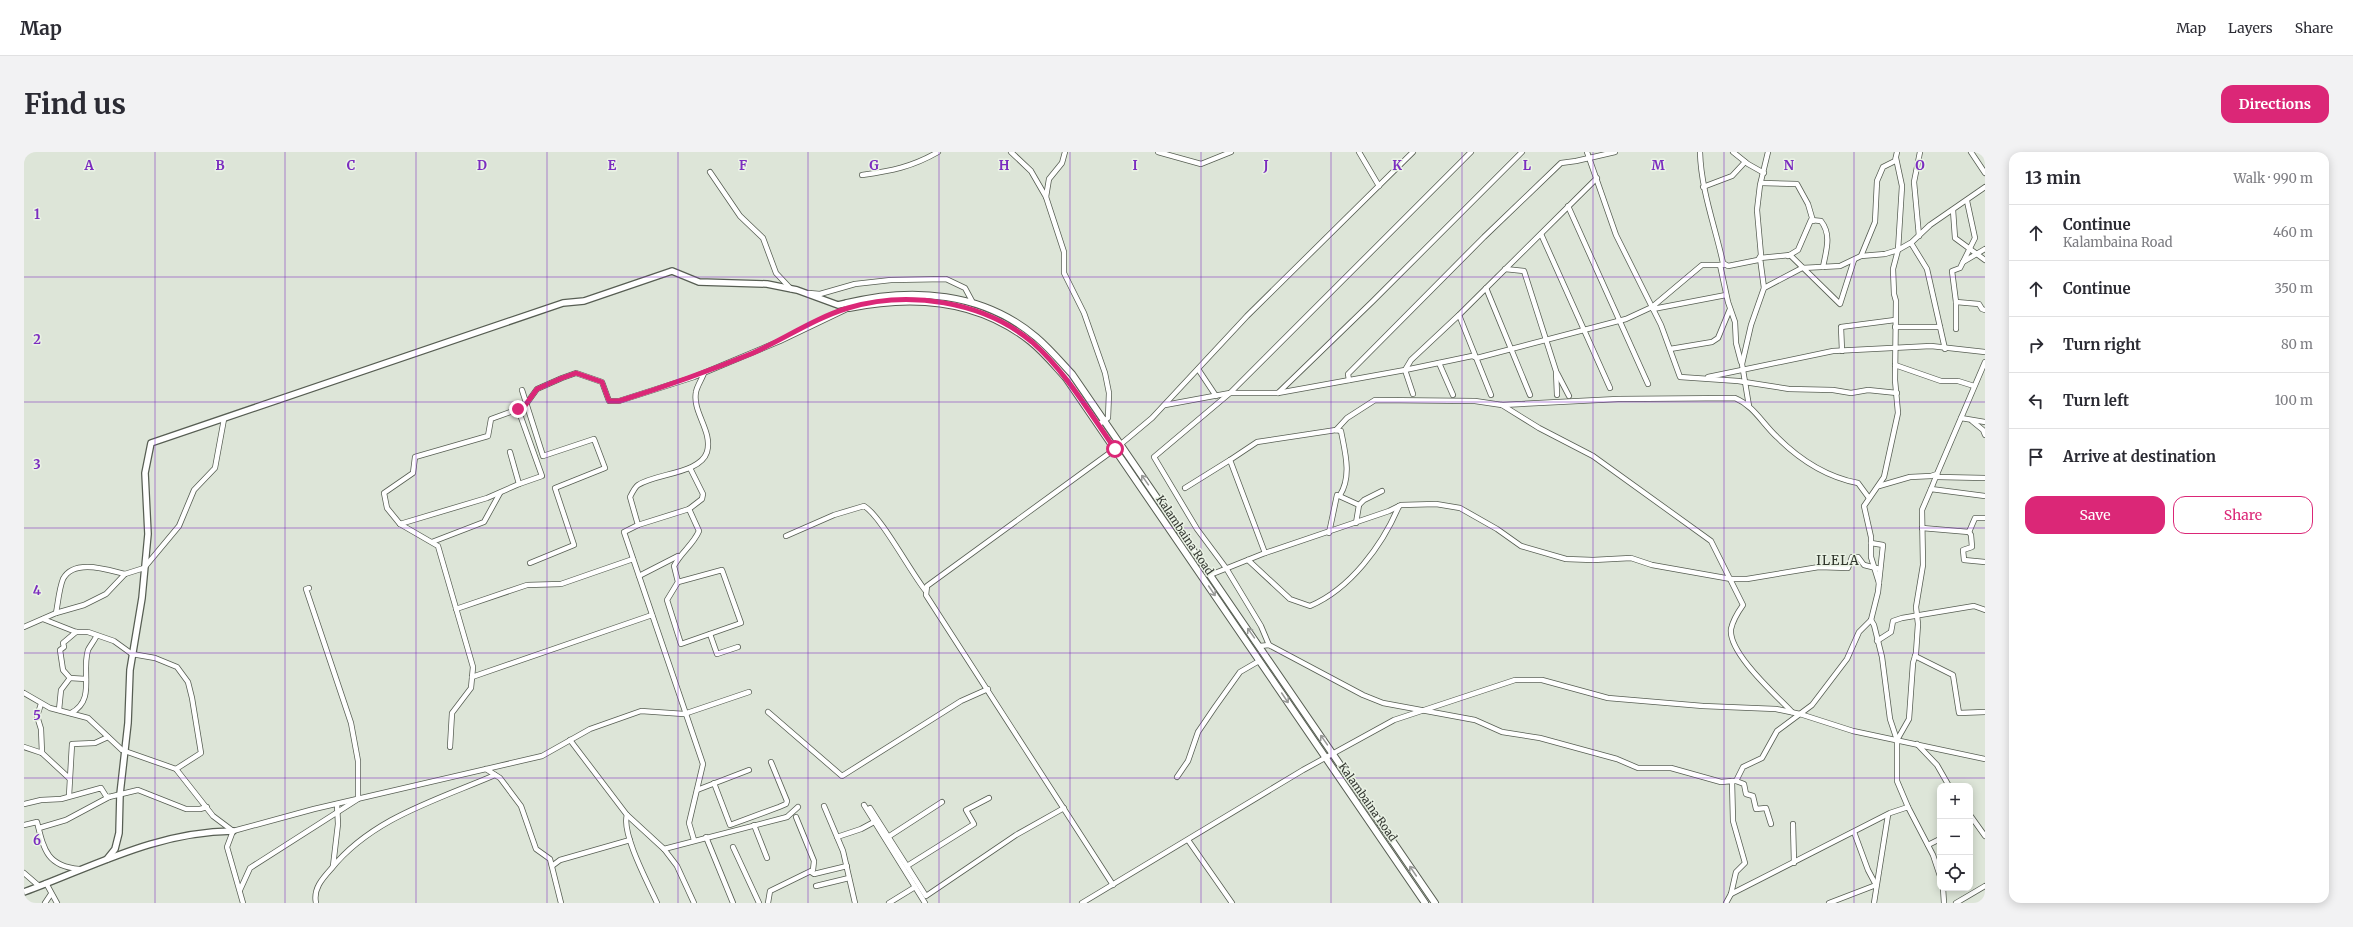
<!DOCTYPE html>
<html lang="en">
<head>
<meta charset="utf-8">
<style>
  :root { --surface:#fff; --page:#f2f2f3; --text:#2b2b33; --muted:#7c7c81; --line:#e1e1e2; --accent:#db2777 }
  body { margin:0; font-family:Merriweather,serif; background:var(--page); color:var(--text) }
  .controls { position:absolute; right:12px; bottom:12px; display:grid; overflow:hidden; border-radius:8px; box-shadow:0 2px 10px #0003 }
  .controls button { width:36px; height:36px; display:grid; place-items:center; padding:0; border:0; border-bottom:1px solid var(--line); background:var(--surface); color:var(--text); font:20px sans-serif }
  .stop { position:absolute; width:12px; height:12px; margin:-9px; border:3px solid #db2777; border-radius:50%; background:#fff }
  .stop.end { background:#db2777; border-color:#fff; box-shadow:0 1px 4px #0008 }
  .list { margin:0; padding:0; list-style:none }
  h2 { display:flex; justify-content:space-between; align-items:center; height:52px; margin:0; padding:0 16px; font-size:17px }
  h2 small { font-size:13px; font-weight:400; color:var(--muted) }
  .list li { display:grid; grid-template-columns:26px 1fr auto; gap:12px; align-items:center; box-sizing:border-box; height:56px; padding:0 16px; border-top:1px solid var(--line) }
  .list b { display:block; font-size:15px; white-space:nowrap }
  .list p { margin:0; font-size:13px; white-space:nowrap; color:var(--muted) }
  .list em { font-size:13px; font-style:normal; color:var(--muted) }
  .actions { display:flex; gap:8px; padding:12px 16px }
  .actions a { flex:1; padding:9px 0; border:1px solid var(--accent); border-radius:12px; text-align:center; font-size:14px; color:var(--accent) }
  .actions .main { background:var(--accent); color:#fff }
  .icon { flex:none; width:22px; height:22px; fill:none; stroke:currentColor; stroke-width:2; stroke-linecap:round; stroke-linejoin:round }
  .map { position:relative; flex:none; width:1961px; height:751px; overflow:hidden; border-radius:12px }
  header { display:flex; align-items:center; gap:24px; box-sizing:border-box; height:56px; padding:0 20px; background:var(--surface); border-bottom:1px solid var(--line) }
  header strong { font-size:19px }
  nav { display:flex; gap:22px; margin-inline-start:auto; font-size:14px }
  .intro { display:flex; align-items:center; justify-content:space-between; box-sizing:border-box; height:96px; padding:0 24px }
  h1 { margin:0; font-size:28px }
  .button { padding:10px 18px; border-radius:12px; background:var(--accent); color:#fff; font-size:14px; font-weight:700 }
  main { display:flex; gap:24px; padding:0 24px }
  aside { flex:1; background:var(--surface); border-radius:12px; box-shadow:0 2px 10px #0003 }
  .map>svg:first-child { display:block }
</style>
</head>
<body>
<header>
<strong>Map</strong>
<nav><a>Map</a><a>Layers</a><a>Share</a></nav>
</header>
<div class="intro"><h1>Find us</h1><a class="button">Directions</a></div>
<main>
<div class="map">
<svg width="1961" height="751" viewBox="0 0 1961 751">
  <rect width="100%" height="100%" fill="#dde5d8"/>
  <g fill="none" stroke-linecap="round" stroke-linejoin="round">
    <defs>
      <g id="minor">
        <path d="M987,0L1007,19L1022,45L1040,100V121L1060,161L1081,221L1085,241L1084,266L1074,273"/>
        <path d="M1134,0L1177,12L1207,0"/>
        <path d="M1335,0L1355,34"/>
        <path d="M1563,0L1592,83L1637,173L1656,225L1714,229L1765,237L1809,238L1827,241L1844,238L1873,241"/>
        <path d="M1676,0C1677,38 1691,74 1699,111L1704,114L1734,108L1737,103L1733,58L1736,33L1744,0"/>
        <path d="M1709,0L1724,12L1740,21"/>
        <path d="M1947,0L1961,21"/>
        <path d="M686,20L716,64L739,86L752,121L767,137"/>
        <path d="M838,23C867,19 888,15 914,0"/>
        <path d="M1737,31L1773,32L1784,52L1789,69"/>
        <path d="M1679,35L1708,24L1721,10"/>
        <path d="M1022,45L1025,27L1038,11L1041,0"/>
        <path d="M1544,54L1624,232"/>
        <path d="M1929,58L1931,86L1961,108"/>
        <path d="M1517,82L1586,236"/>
        <path d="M1895,84L1890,30L1896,0"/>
        <path d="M1887,91L1903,117L1921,197"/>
        <path d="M1764,104L1774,98L1787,68L1797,69C1808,83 1802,99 1799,115"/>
        <path d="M1837,104L1851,70L1853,29L1859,15L1871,9L1873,0"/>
        <path d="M1939,110L1961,97"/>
        <path d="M1696,113L1704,150L1711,170L1712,191L1717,210"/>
        <path d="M1481,117L1500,119L1532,219L1533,243"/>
        <path d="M1462,136L1506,243"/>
        <path d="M1740,136L1736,106L1766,103L1816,152L1830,108"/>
        <path d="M785,141L796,142L831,132L867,128L922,127L941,136L948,149"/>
        <path d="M1932,150L1955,152L1958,157L1961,158"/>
        <path d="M1629,157L1702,143"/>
        <path d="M1435,163L1467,243"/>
        <path d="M1871,175H1916"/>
        <path d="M1932,177V150L1928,119L1936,116L1951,86L1943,49"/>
        <path d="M1646,197L1688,190L1694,186L1706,157"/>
        <path d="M1818,199L1817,175L1871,168"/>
        <path d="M1415,211L1429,243"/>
        <path d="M1871,213L1917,229H1934L1950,234"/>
        <path d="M1174,217L1192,244"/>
        <path d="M1533,221L1545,244"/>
        <path d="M1684,225L1809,199L1907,194L1961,200"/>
        <path d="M1325,228L1324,222L1460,85L1537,11L1552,9L1591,0"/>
        <path d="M498,238L519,304L570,287L581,316L531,336L550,393L506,411"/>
        <path d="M1254,241L1349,149L1498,0"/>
        <path d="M1389,242L1381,218L1387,208L1435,163L1573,26"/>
        <path d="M1141,253L1206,241L1447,0"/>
        <path d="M1478,253L1515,276L1569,304L1687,389L1719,453C1714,460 1709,468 1707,477C1704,501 1753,544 1768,560"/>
        <path d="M1725,254L1718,212L1727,173L1740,136L1778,116L1816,114L1837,104L1861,102L1874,98L1888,90L1906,73L1961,35"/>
        <path d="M494,257L518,324L495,332"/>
        <path d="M1937,266L1961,270"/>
        <path d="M1948,269L1959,278L1961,283"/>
        <path d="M1312,278L1323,266L1351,248L1451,249L1478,253L1594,247L1711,246C1730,254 1738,271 1753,285C1775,307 1803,325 1834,331L1845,346"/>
        <path d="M486,300L495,332L463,346L376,372L363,356L360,341L389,321L391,305L464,284L467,267L500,255L513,237L538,226L552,221L578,230L585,249H595L670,225L756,189L825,156"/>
        <path d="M1855,334L1886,325L1907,324L1913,322L1961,210"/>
        <path d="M1161,336L1206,308"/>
        <path d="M1907,337L1913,322L1914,325L1961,326"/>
        <path d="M1332,371L1335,353L1340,348L1358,339"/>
        <path d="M376,372L414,394L449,515L447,536L428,561L426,595"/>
        <path d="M614,373L665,357"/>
        <path d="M1898,376L1945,380L1951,366H1961"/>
        <path d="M1945,380L1947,383L1948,395L1939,398L1940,408L1961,410"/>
        <path d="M1305,381L1313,343L1335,353"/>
        <path d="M762,384L810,363L840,354C856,363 886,419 901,438"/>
        <path d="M408,390L460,370L476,341"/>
        <path d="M1241,401L1206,308L1233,290L1312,278L1317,279C1321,300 1328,324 1316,343"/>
        <path d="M1224,408L1266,447L1286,454C1326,437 1358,394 1375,354"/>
        <path d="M1186,423L1241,401L1365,359L1377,353L1412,352L1436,356L1473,377L1497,394L1542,407L1569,408L1607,406L1628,413L1707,427H1723L1795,415L1824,416L1828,405H1834L1840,413L1856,417"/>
        <path d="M615,424L654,404"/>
        <path d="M654,430L698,418L717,471L657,492L643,448L654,430L650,414C657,400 669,393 675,379L665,357L678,347L679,342L666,316"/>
        <path d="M1855,431L1847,405V385L1840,354L1860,325L1874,261L1871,228L1872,149L1870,142L1869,117L1874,98L1878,34L1872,6"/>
        <path d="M432,457L503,433L537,432L609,407"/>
        <path d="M32,461C34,451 35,437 39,427C50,406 84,418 101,422"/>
        <path d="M19,467L52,480H64L90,489L108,502L131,506L153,515L164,530L168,546L177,601L152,617"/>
        <path d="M1847,468L1850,473L1858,505L1866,567L1873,588V629L1884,655"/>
        <path d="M0,475L32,461L60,453L82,442L101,422L120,416L155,374L170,338L191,316L200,267"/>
        <path d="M686,482L693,502L714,495"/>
        <path d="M1853,489L1867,480L1869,469L1878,466L1950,454L1961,458"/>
        <path d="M1245,493L1237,474L1202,416L1173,377L1130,305L1206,241H1254L1381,218L1448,204L1453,206L1602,167L1628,155L1678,113H1701"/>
        <path d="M1236,494L1245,493L1339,543L1359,551L1451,568L1478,580L1516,586L1593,607L1614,616H1647L1697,630L1708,629L1709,669L1721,711L1712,720L1707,742L1702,751"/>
        <path d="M1891,504L1929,523L1935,561L1961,560"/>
        <path d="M448,525L628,463"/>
        <path d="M46,526L62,527"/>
        <path d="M0,541L26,556L64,566L98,598L152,617L189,664L209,679"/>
        <path d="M17,552L13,564L17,577L18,601"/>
        <path d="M35,558L37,538L46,526L39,518L36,498L40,495L39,491L52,480"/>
        <path d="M744,560L818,624L937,549L964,537"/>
        <path d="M47,561C72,548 57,521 64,498C66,494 70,489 72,485"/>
        <path d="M546,588L603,663L640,697L763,665L774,655"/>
        <path d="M1873,588L1885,567L1889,511L1892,501L1894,472L1892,455L1899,413L1898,358L1907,337L1961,344"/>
        <path d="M1893,592L1913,613L1925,634"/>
        <path d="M0,595L18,601L45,626"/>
        <path d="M462,617L476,626L497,654L512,697L526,707L537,751"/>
        <path d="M1153,625L1164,609L1174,580L1191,555L1216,520L1235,509"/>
        <path d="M1708,629H1712L1719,615L1738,606L1753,579L1788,553L1823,507L1835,480L1847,468L1854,440L1859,393L1847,391"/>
        <path d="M1712,629L1720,632L1722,642L1729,644L1732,657L1742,656L1747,672"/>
        <path d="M690,631L706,673L755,655L762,652L763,649L747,610"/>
        <path d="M673,638L725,618"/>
        <path d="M45,644L48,592L71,591L84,585"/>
        <path d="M0,652L17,648L37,647L77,636L82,644L85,645L114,638L162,657H176L183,655"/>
        <path d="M840,653L901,751"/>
        <path d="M800,654L819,699L831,751"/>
        <path d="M846,656L883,714L950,672L942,658L965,646"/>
        <path d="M603,663C597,681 625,733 633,751"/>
        <path d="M1946,663L1961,684"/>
        <path d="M1769,672L1770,711"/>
        <path d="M0,673L13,670C20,698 23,714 55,717"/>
        <path d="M730,673L743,706"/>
        <path d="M15,676L42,668L85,645"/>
        <path d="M682,685L709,751"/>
        <path d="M813,685L837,677L850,670"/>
        <path d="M864,685L918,650"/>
        <path d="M670,688L665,671L679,612L600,380L614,373L606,345C608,341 611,335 614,333C632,321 676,322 683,300C689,279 668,260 672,240C673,234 678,227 680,221"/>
        <path d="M1164,688L1208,751"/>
        <path d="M1904,693L1916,687"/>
        <path d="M709,695L735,751"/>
        <path d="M640,697L653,714L670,751"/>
        <path d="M309,714L314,672L313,652"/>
        <path d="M528,714L536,708L606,688"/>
        <path d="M883,714L902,744L992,683L1040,656"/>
        <path d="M787,720L790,722L823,714"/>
        <path d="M0,721L15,734"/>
        <path d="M22,731L33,751"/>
        <path d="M1089,733L902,443L903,434L1091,297L1128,266L1223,164L1389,0"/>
        <path d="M792,734L825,726"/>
        <path d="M1919,736L1920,751"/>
        <path d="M216,738L226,716L334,647V609L327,571L282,437L285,436"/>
        <path d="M1707,742L1866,661L1884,655L1909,703L1916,724"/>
        <path d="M21,751L27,742"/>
        <path d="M219,751L203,695L209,679L290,657L518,604L566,577L617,559L660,562L725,540"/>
        <path d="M292,751C289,737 298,727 307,717C348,666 413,648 471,623"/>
        <path d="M744,751L746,739L789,718L790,709L772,665"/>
        <path d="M865,751L891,735"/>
        <path d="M1058,751L1279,618L1370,568L1491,528H1518L1584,546L1679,554L1752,557L1776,562L1829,579L1961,607"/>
        <path d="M1805,751L1852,733L1844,718L1830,680"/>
        <path d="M1850,751L1864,663"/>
        <path d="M1932,751L1961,734"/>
      </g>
      <g id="tertiary">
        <path d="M83,707L91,697L95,681L96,642L104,571L106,518L118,446L124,382L121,321L127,291L539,151L560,149L648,119L675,130L743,132L773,138L814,153L823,151L824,154"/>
        <path d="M0,740C71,714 131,680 209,679"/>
      </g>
      <g id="secondary">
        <path d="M823,151C888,135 959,140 1012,185C1025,196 1036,209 1048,222L1411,751"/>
        <path d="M825,156C888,143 953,147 1006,189C1020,200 1031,214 1042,226L1401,751"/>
      </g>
    </defs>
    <use href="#minor" stroke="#575e53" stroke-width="6"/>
    <use href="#tertiary" stroke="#575e53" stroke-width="8"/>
    <use href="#secondary" stroke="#575e53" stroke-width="8"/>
    <use href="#minor" stroke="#fff" stroke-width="4.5"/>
    <use href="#tertiary" stroke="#fff" stroke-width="5.5"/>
    <use href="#secondary" stroke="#fff" stroke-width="6"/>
  </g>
  <defs><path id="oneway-shaft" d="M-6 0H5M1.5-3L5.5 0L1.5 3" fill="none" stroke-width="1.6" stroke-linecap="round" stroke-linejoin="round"/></defs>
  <g stroke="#999a98">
    <use href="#oneway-shaft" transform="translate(1121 328) rotate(-125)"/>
    <use href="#oneway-shaft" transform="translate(1188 439) rotate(56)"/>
    <use href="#oneway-shaft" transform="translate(1227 481) rotate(-125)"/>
    <use href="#oneway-shaft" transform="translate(1261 546) rotate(56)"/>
    <use href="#oneway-shaft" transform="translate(1300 588) rotate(-125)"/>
    <use href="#oneway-shaft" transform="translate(1389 719) rotate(-124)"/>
  </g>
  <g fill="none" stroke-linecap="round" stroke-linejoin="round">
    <path stroke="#db2777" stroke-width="5" d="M494,257L500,255L513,237L538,226L552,221L578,230L585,249H595C640,235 685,219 729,201C760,187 791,166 824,156C884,138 959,149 1008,190C1042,220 1065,260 1091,297"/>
  </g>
  <path fill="none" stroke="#7b2cbf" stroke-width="1" stroke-opacity="0.55" d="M131,0V751M261,0V751M392,0V751M523,0V751M654,0V751M784,0V751M915,0V751M1046,0V751M1177,0V751M1307,0V751M1438,0V751M1569,0V751M1700,0V751M1830,0V751M0,125H1961M0,250H1961M0,376H1961M0,501H1961M0,626H1961"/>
  <g text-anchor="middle" stroke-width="3" stroke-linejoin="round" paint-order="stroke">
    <g font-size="11" fill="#333631" stroke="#eaf2e5">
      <text transform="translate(1161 383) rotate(56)" y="4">Kalambaina Road</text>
      <text transform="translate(1344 650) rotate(55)" y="4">Kalambaina Road</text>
    </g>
    <g font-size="13" letter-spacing="1" fill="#31372d" stroke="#eaf2e5">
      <text x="1814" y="413">ILELA</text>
    </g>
  </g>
  <g font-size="13" text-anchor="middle" font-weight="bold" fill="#7b2cbf" stroke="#eaf2e5" stroke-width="3" stroke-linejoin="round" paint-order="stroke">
    <text x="65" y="18">A</text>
    <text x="196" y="18">B</text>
    <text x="327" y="18">C</text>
    <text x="458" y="18">D</text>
    <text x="588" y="18">E</text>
    <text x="719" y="18">F</text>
    <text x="850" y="18">G</text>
    <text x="980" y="18">H</text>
    <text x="1111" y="18">I</text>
    <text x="1242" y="18">J</text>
    <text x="1373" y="18">K</text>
    <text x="1503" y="18">L</text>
    <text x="1634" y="18">M</text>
    <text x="1765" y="18">N</text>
    <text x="1896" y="18">O</text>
    <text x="13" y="67">1</text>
    <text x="13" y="192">2</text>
    <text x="13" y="317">3</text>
    <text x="13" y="443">4</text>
    <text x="13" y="568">5</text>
    <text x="13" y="693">6</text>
  </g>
</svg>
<div class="controls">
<button>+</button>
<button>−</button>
<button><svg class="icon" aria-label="locate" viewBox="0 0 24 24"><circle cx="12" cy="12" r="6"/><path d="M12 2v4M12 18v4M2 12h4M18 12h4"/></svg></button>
</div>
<div class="stop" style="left:1091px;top:297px"></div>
<div class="stop end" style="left:494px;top:257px"></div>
</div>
<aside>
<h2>13 min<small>Walk · 990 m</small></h2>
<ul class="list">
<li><svg class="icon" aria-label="ahead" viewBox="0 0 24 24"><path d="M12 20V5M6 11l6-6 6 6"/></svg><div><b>Continue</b><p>Kalambaina Road</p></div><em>460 m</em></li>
<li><svg class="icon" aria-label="ahead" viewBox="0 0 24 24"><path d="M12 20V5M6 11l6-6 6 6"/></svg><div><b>Continue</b></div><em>350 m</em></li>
<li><svg class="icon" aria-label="right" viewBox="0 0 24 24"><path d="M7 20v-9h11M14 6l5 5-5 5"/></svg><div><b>Turn right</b></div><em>80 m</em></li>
<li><svg class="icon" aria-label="left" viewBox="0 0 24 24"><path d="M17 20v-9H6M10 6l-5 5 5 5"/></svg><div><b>Turn left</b></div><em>100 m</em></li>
<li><svg class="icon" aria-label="arrive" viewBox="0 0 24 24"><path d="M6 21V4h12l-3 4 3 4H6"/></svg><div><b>Arrive at destination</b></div></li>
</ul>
<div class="actions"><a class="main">Save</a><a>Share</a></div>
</aside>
</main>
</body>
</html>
